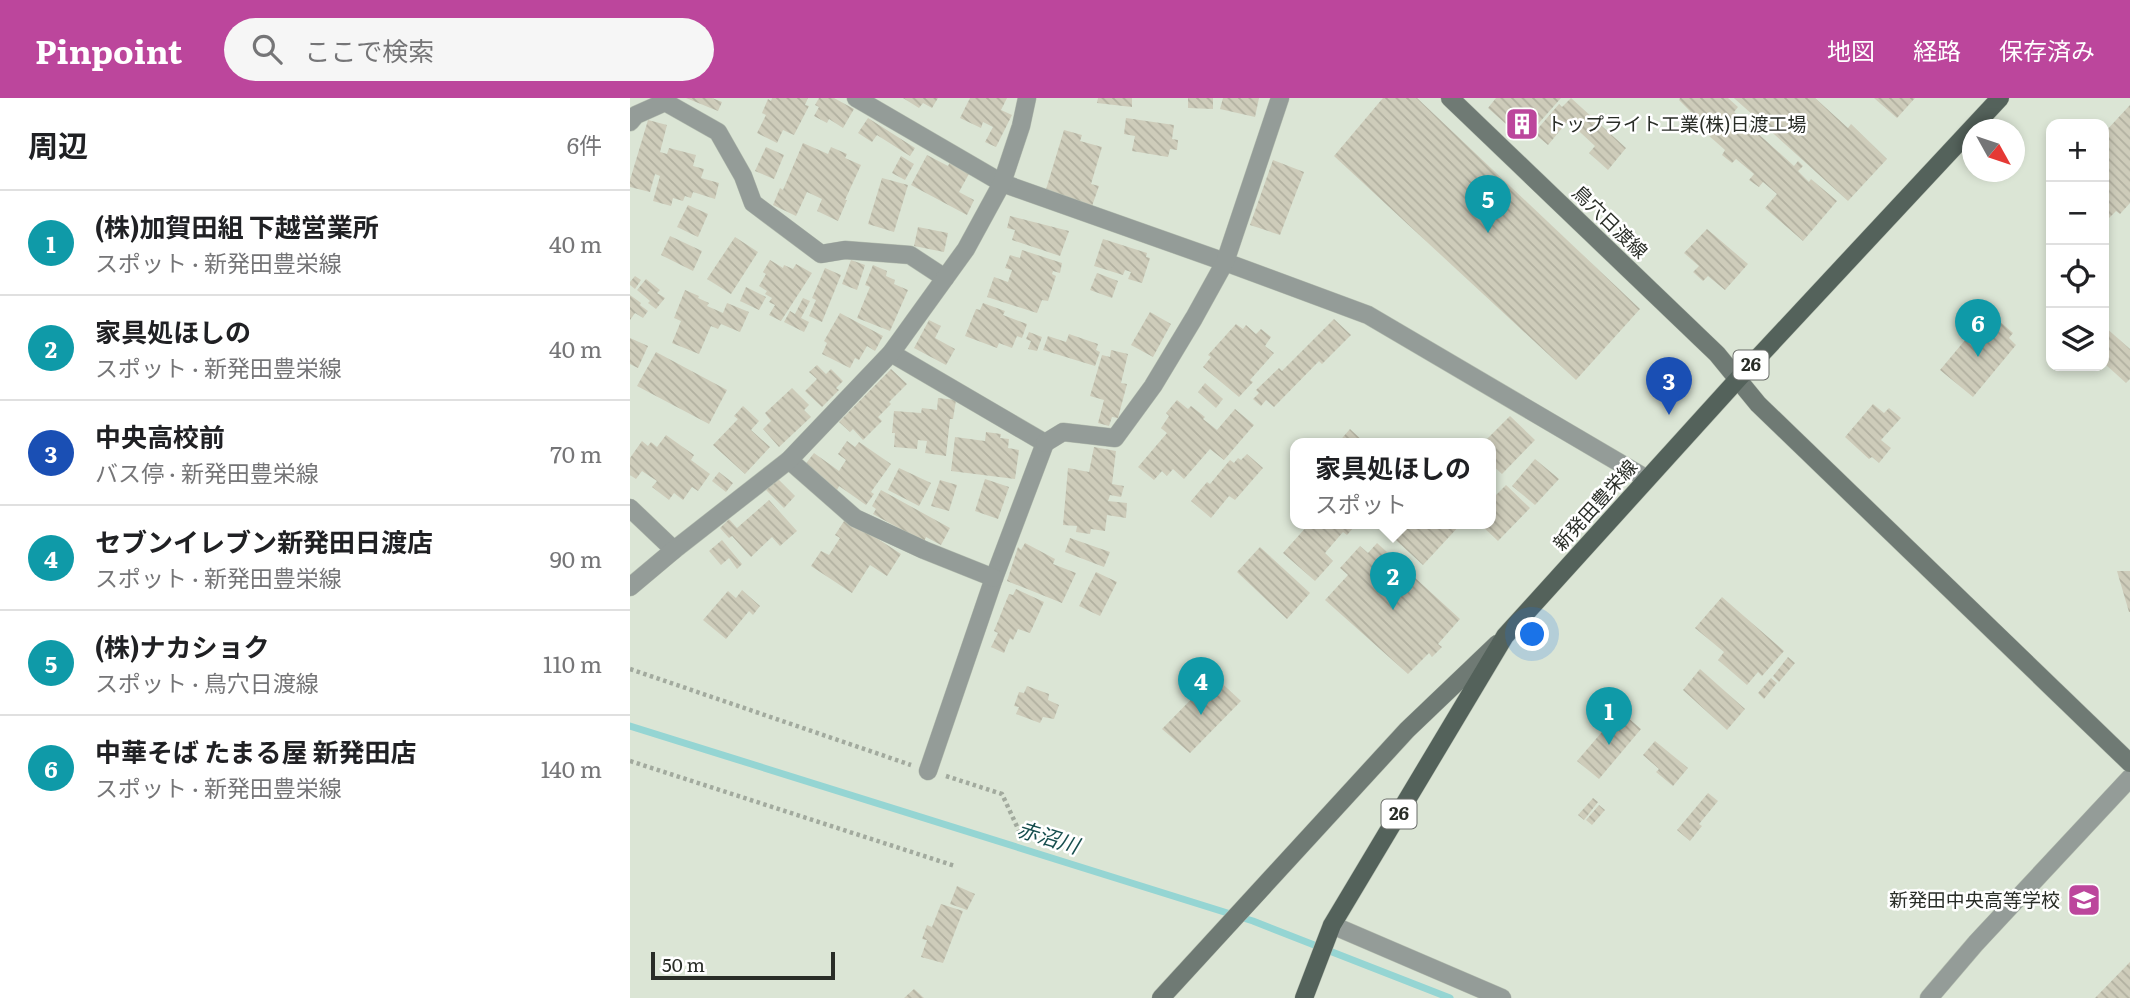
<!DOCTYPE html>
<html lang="ja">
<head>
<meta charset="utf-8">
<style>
  :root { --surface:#fff; --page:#f6f6f6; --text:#202124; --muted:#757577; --line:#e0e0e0; --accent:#bc469c }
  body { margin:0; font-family:Literata,"Noto Sans JP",serif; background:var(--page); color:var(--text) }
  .controls { position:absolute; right:21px; top:21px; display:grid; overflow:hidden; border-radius:14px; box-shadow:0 4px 10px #0003 }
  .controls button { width:63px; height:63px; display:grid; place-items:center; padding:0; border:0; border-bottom:2px solid var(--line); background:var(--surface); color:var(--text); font:35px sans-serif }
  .compass { position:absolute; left:1332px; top:21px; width:63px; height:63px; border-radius:50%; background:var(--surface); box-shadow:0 4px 10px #0003; rotate:130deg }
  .scale { position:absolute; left:21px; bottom:18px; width:184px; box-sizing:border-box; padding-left:7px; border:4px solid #292d27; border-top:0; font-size:19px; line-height:24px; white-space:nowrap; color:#292d27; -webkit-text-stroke:5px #fff; paint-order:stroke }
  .you { position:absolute; left:903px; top:537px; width:24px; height:24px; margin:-18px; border:5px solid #fff; border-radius:50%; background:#1a73e8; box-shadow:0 0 0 10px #1a73e833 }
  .badge { display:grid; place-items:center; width:46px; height:46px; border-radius:50%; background:var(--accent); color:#fff; font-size:23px; font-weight:700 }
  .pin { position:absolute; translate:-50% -58px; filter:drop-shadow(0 2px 4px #0008) }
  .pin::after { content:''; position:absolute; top:37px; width:24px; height:21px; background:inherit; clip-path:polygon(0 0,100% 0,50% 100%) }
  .popup { position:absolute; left:660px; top:340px; width:206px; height:91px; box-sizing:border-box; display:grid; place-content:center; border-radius:14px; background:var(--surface); filter:drop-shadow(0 2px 5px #0005); font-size:23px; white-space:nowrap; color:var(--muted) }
  .popup b { font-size:26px; color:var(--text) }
  .popup::after { content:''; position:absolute; left:50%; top:100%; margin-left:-14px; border:14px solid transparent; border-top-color:var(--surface) }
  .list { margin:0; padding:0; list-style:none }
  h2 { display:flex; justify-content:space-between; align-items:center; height:91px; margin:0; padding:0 28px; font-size:30px }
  h2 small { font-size:23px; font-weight:400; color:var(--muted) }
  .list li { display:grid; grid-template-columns:46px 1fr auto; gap:21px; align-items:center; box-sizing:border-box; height:105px; padding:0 28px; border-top:2px solid var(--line) }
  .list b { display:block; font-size:26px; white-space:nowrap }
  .list p { margin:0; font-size:23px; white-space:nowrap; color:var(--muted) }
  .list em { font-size:23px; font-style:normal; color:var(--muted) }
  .icon { flex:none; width:38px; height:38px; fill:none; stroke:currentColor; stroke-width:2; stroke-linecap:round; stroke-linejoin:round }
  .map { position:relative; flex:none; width:1500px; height:900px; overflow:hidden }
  header { display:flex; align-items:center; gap:42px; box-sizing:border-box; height:98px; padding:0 35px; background:var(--accent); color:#fff }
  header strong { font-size:33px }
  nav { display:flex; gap:38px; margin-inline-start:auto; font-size:24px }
  .search { width:490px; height:63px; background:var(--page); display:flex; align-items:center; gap:18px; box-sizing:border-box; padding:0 24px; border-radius:38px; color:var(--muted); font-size:26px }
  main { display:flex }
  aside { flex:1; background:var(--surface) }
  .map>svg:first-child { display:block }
</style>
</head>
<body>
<header>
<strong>Pinpoint</strong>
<div class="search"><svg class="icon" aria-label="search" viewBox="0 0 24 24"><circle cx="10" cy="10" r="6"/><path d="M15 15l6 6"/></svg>ここで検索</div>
<nav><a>地図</a><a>経路</a><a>保存済み</a></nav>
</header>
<main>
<aside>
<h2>周辺<small>6件</small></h2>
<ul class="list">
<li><span class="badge" style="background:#0f9aa8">1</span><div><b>(株)加賀田組 下越営業所</b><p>スポット · 新発田豊栄線</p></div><em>40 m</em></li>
<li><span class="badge" style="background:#0f9aa8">2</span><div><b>家具処ほしの</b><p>スポット · 新発田豊栄線</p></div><em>40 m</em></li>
<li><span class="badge" style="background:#1a4fb4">3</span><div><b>中央高校前</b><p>バス停 · 新発田豊栄線</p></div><em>70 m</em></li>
<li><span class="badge" style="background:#0f9aa8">4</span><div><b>セブンイレブン新発田日渡店</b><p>スポット · 新発田豊栄線</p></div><em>90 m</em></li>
<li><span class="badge" style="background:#0f9aa8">5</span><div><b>(株)ナカショク</b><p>スポット · 鳥穴日渡線</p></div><em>110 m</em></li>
<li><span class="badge" style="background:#0f9aa8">6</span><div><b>中華そば たまる屋 新発田店</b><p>スポット · 新発田豊栄線</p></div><em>140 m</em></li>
</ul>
</aside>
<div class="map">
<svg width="1500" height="900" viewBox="0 0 1500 900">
  <defs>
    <pattern id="building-back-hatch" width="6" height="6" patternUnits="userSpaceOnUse" patternTransform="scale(1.75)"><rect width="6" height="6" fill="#ceccba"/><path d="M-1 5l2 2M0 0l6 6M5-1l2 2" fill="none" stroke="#b1b0a0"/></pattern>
  </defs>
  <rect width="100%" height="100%" fill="#dbe5d5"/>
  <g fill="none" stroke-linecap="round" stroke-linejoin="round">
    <path stroke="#95d5d3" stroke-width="7" d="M0,628L623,823L820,900"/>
  </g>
  <g fill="url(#building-back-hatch)">
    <path d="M56,0H82L92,4L88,13Z"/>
    <path d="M142,0H178L175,7L179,8L164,37L153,32L147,45L127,35L136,17L132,15L138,1L141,3Z"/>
    <path d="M189,0H204L224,11L213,30L199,21L197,25L184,18L189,9L185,7Z"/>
    <path d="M273,0H308L302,10L293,5L289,10Z"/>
    <path d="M340,0H377L371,12L382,17L366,49L355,44L363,29L353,24L351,30L330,20Z"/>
    <path d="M468,0H502V9L467,5Z"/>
    <path d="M558,0H583V11L558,10Z"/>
    <path d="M593,0H629L625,19L590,11Z"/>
    <path d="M753,0H787L1010,211L946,282L704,58Z"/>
    <path d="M866,0H931L894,42L858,10Z"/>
    <path d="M941,0L996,50L978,72L959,55L965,48L938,23L918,47L904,35L929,6L932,9Z"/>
    <path d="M1050,0H1098L1108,9L1104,14L1164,68L1168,63L1173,68L1168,73L1179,84L1181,81L1207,103L1173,143L1135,110L1147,96L1133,84L1129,89L1119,82L1124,76L1106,61L1102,65L1092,57L1095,52L1059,20L1063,16L1049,2Z"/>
    <path d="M1104,0H1185L1218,30L1221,26L1257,61L1218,103Z"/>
    <path d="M1244,0H1285L1267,20Z"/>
    <path d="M1500,7V105L1490,116L1486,113L1476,123L1474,121V35Z"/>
    <path d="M238,20L285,50L280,58L247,37L242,44L228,35Z"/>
    <path d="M496,20L544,27L542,41L548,42L547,52L540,51L538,59L502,53L505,38L494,36Z"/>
    <path d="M18,22L37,27L30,54L37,56L39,50L66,57L63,68L74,71L71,80L89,85L85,101L63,94L61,100L55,98L53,103L43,100L41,108L23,103L30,78L25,76L20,94L0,89V82Z"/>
    <path d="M434,32L452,37L450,43L472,49L461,86L469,88L462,108L414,98Z"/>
    <path d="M173,45L198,56L201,49L217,56L215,60L231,67L215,102H217L208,123L187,113L192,101L177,94L166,118L143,107L150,90L153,92Z"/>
    <path d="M136,49L154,57L144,81L125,73Z"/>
    <path d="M297,57L318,68L320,64L340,74L329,94L344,102L337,117L281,87Z"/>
    <path d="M271,58L284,66L275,82L262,75Z"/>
    <path d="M643,62L674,74L650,137L620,127Z"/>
    <path d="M252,80L278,87L264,134L238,126Z"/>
    <path d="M58,107L78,116L68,139L47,129Z"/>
    <path d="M380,118L439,133L430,158L382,142L385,132L377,130Z"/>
    <path d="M288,129L318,135L314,154L284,148Z"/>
    <path d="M1077,131L1118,166L1095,192L1078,178L1073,183L1063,174L1069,168L1054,155Z"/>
    <path d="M40,138L72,153L63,173L31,157Z"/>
    <path d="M105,139L128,154L101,196L77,181Z"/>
    <path d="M473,141L517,155L516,159L520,160L512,185L498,181L501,174L495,172L493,177L464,168Z"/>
    <path d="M392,152L432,165L430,175L423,173L422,176L426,178L418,203L412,202L407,215L357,199L364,179L378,184L382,172L375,170L380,157L390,160Z"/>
    <path d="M140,162L153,170L154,167L163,171L166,166L182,175L151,223L139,217L145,207L139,204L142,200L135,196L137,193L129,188L136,176L133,174Z"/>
    <path d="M221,162L235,167L227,192L212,186Z"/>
    <path d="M243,167L257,173L256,178L265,182L264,186L278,192L260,233L227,220L240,189L235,187Z"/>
    <path d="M195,170L211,177L192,224L179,218L186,202L182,200Z"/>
    <path d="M467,175L488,183L482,200L460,192Z"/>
    <path d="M5,178L11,182L5,191L0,187V184Z"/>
    <path d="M16,181L30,192L27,195L35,200L26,211L18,205L20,203L7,192Z"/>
    <path d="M116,189L136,199L129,212L110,203Z"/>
    <path d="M55,192L69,198L68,200L79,205L77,208L93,215L97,205L119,214L110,234L91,226L88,231L81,228L69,256L42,245L51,223L44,220Z"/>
    <path d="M0,197L11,205L10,207L18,213L13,220L5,215L0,222Z"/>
    <path d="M173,200L180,203L171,220L179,224L174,234L154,224L160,213L165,216Z"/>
    <path d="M353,205L375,213L373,217L397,226L392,240L387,238L382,250L369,245L367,250L335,238L346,211L350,212Z"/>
    <path d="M520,214L541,226L523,259L501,247Z"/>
    <path d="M210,215L253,238L245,253L237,248L229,262L225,260L220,270L192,256L197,245L194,243Z"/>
    <path d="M704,221L721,237L692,266L689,263L644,309L636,302L631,308L623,301L629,295L626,292L649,270L652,273Z"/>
    <path d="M1360,221L1364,224L1367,221L1383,235L1379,240L1386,247L1343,299L1310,272L1346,229L1350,232Z"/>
    <path d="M299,222L311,228L305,240L325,251L316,267L284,250Z"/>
    <path d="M606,226L613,231L616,227L626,236L631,231L641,239L635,248L644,255L620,282L623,284L609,299L573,269L581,259L578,257Z"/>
    <path d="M1475,229L1500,251V281L1496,285L1474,265Z"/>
    <path d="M399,234L412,239L407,253L398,251L401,243L396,241Z"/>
    <path d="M439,236L468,246L466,252L470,254L465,268L413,252L418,238L436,244Z"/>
    <path d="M0,240L18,248L8,270L0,266Z"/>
    <path d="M481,252L498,256L491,285L497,286L488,320L482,319L479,328L468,325L474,302L460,298L472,257L480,259Z"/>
    <path d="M26,254L97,292L79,326L7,288Z"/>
    <path d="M187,267L196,276L201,271L213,283L206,290L209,292L192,309L175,293L187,281L179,274Z"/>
    <path d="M261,271L277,286L259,304L261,306L248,319L252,323L233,342L223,331L220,334L209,324Z"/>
    <path d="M575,285L593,301L586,310L568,294Z"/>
    <path d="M162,290L179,307L174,312L181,319L149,349L133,331L141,323L135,315Z"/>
    <path d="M308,300L326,302L323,321H320L316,358L295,355L297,343L288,342L287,351L264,349L265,335H262L264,313L291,315L292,310L307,312Z"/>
    <path d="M547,302L558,311L561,308L575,319L573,321L587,332L605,311L624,327L594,362L580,351L554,381L543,371L537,378L532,373L524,382L508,369L537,335L531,330L539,318L536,315Z"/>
    <path d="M1243,306L1254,315L1259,310L1271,320L1251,342L1261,350L1249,365L1242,359L1239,361L1215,339Z"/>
    <path d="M113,308L129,323L121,332L140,349L115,376L83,347L108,321L104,318Z"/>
    <path d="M880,318L905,342L872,376L861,366V346H852Z"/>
    <path d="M720,331L736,346H707Z"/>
    <path d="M356,334L371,336L370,340L379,341L378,350L389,352L385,381L321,373L325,339L355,343Z"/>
    <path d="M36,337L64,357L61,362L80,376L68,393L62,389L53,402L44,395L39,402L22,389L27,383L12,373L6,381L0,377V360L12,343L18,348L21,344L27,349Z"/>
    <path d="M217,343L225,349L229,344L261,366L241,394L244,396L236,407L209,388L207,392L174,368L184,355L209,373L216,362L208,356Z"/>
    <path d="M464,349L486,353L482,386L494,388L491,399L480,397L478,403L497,405L496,420L477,417L475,433L461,431L460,436L446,434L447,428L433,427L438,370L459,374Z"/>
    <path d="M617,356L633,370L605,402L599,398L581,420L561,403L577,384L580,386L600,362L604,365L608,360L611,362Z"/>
    <path d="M905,361L929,381L905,407L882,388Z"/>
    <path d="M269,370L301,385L289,408L258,392Z"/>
    <path d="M89,374L103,385L96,394L82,383Z"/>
    <path d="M147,380L165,398L154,410L136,392Z"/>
    <path d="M355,381L379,389L368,421L345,413Z"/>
    <path d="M310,382L327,387L319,413L301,408Z"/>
    <path d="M876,387L900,410L868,443L850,426H861V402Z"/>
    <path d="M251,392L320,430L311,447L296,439L294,444L243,416L246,411L242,408Z"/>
    <path d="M139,402L167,433L150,448L142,439L121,459L102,438L99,440L90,430L99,421L107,430Z"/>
    <path d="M216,420L271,456L257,478L240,467L222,495L181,468L191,453L199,457L210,440L205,437Z"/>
    <path d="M679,426H722L724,429L717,437L713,434L695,455L703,463L685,483L653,455Z"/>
    <path d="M760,426H831L793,467L755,432Z"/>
    <path d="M440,440L480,454L474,469L435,454Z"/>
    <path d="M92,442L112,466L107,471L99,460L91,467L79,453Z"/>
    <path d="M395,445L425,461L423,466L446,475L432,505L377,483L388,449L391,452Z"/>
    <path d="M747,445L830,521L808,546L812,549L802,559L799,555L778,576L695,502L718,477L710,470L730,448L738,455Z"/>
    <path d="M630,449L680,495L657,521L607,474Z"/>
    <path d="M1487,473H1500V514H1499Z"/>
    <path d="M466,474L487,484L470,518L449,508Z"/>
    <path d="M386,491L414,504L400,535L388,531L383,542L380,540L374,555L361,549L368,535L364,533L379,496L383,497Z"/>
    <path d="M112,492L130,508L123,517L119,513L96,541L73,522L98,493L106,500Z"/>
    <path d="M1092,499L1154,553L1132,578L1128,574L1117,587L1088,562L1094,554L1065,530Z"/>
    <path d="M1158,559L1165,565L1149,584L1143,578Z"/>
    <path d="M1070,571L1115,611L1097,632L1053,592Z"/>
    <path d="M584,578L611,603L560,655L532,631Z"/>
    <path d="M1141,580L1147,585L1134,601L1128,595Z"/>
    <path d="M397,588L419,596L418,602L429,607L424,621L413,619L410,625L386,616L389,609L384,608L389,594L394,595Z"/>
    <path d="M990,613L1011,631L969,681L947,663Z"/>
    <path d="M1025,643L1058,670L1043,688L1026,674L1029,671L1013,657Z"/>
    <path d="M1078,695L1088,703L1069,726L1072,728L1060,743L1047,732Z"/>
    <path d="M963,700L968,704L954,722L948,717Z"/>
    <path d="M969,707L975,712L962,727L956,722Z"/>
    <path d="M327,788L345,796L337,812L320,806Z"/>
    <path d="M311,806L333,813L313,865L291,859L297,842L292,841L297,827L302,829Z"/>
    <path d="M1500,864V900H1465Z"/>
    <path d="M284,891L294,900H274Z"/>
  </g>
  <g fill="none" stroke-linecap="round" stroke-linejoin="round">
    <defs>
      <g id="street">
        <path d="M226,0L372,85L595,164L738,217L1017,381"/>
        <path d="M0,24L6,17L35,4L88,34L113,78L123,105L191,156L215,152L280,157L315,180"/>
        <path d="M261,255L415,345L364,480L298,673"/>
        <path d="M415,345L433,334L485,340L523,288L564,220L595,164L650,0"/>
        <path d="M159,362L225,420L294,452L364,480"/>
        <path d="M0,410L44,452"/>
        <path d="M0,489L44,452L159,362L261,255L336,151L372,85L391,28L397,0"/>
        <path d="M702,827L872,900"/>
        <path d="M1299,900L1346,845L1500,680"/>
      </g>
      <g id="secondary">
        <path d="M820,0L1087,256L1128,306L1500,665"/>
        <path d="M531,900L777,632L867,546"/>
      </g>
      <path id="primary" d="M674,900L702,827L875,538L1108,281L1370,0"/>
    </defs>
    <use href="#street" stroke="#b7c0b2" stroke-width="19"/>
    <use href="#secondary" stroke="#b7c0b2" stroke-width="19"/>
    <use href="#primary" stroke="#b7c0b2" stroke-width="19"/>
    <g stroke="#a2aa9e" stroke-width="4.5" stroke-dasharray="3.5 3.5" stroke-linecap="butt">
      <path d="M0,571L281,667"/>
      <path d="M0,663L325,768"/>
      <path d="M316,678L372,696L390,735"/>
    </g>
    <use href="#street" stroke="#949c98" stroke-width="18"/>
    <use href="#secondary" stroke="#6f7a74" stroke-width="18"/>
    <use href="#primary" stroke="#54625b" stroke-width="18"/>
  </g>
  <defs>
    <symbol id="building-square" viewBox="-11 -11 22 22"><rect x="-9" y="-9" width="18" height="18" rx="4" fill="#bc469c" stroke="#fff"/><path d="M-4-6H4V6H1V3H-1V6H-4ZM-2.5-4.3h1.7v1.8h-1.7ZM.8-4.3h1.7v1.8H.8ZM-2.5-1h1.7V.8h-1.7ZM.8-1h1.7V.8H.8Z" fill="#fff"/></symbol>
    <symbol id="school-square" viewBox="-11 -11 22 22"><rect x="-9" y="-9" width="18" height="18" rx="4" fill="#bc469c" stroke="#fff"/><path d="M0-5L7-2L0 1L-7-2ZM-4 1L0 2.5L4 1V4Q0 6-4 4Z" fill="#fff"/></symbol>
  </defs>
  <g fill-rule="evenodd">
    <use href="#building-square" x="873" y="7" width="38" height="38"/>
    <use href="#school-square" x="1435" y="783" width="38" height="38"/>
  </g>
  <g text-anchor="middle" stroke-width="5" stroke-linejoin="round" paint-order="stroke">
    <g fill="#fff" stroke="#696c68" stroke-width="2">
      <rect x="1103.5" y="252.5" width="35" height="29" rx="5"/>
      <rect x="751.5" y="701.5" width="35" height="29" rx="5"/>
    </g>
    <g font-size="18" font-weight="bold" fill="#292d27">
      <text x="1121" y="273">26</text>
      <text x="769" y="722">26</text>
    </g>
    <g font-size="19" fill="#292d27" stroke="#fff" text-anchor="start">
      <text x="917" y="33">トップライト工業(株)日渡工場</text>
      <text x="1430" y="809" text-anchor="end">新発田中央高等学校</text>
    </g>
    <g font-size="19" fill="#292d27" stroke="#fff">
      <text transform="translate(980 124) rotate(44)" y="7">鳥穴日渡線</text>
      <text transform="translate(965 407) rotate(-48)" y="7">新発田豊栄線</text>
    </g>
    <g font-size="21" font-style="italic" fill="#164e4e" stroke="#fff">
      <text transform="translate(418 740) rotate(17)" y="7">赤沼川</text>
    </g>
  </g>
</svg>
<div class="controls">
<button>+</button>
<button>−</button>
<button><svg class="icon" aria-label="locate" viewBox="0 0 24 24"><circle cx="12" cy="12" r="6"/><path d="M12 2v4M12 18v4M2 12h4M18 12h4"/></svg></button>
<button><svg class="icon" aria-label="layers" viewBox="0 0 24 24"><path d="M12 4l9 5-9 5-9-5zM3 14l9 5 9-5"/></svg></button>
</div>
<svg class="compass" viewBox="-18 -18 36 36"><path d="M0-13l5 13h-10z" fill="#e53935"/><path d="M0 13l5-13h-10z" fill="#757577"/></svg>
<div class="scale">50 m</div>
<div class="you"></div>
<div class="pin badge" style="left:979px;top:647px;background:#0f9aa8">1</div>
<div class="pin badge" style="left:763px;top:512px;background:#0f9aa8">2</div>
<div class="popup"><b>家具処ほしの</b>スポット</div>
<div class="pin badge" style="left:1039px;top:317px;background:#1a4fb4">3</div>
<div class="pin badge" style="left:571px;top:617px;background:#0f9aa8">4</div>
<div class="pin badge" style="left:858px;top:135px;background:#0f9aa8">5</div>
<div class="pin badge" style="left:1348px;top:259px;background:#0f9aa8">6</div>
</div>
</main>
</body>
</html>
